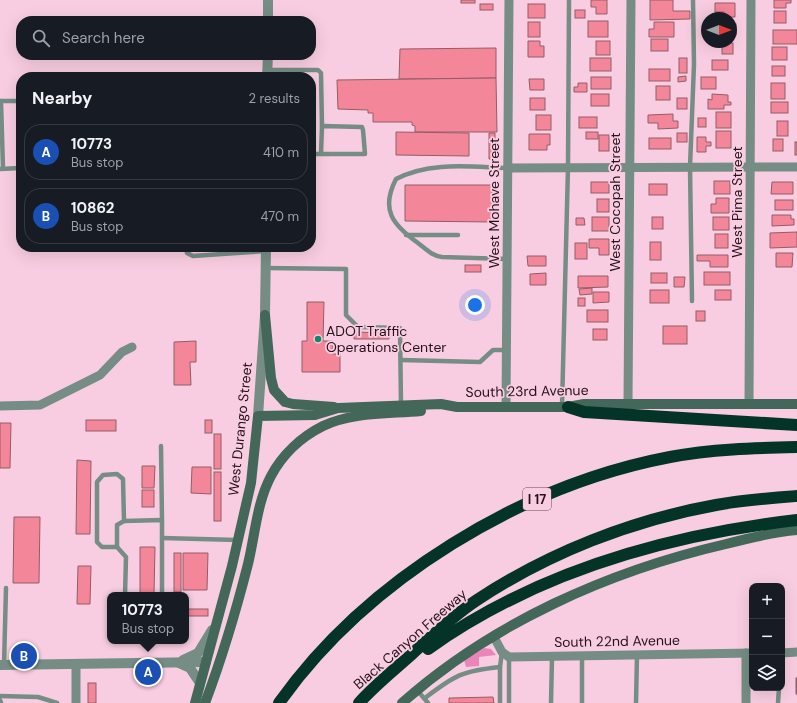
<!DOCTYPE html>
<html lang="en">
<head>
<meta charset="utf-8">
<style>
  :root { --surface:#171b24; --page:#242831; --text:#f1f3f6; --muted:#9ea1a6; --line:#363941; --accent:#1a73e8 }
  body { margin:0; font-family:"DM Sans",sans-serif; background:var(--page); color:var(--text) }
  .controls { position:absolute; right:12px; bottom:12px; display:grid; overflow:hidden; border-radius:8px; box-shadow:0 4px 16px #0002 }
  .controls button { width:36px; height:36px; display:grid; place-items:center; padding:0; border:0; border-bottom:1px solid var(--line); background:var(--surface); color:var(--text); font:20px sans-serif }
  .compass { position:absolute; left:701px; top:12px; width:36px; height:36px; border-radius:50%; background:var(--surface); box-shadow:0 4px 16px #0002; rotate:90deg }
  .you { position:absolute; left:475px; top:305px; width:14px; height:14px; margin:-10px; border:3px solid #fff; border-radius:50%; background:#1a73e8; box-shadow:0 0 0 6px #1a73e833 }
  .badge { display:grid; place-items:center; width:26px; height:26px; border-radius:50%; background:var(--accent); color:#fff; font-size:13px; font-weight:700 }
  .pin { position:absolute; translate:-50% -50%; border:2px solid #fff; box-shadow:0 1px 4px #0006 }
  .popup { position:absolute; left:107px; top:592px; width:82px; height:52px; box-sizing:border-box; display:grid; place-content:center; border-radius:8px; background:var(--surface); filter:drop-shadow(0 1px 3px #0005); font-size:13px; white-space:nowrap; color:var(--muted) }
  .popup b { font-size:15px; color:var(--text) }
  .popup::after { content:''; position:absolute; left:50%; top:100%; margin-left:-8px; border:8px solid transparent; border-top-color:var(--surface) }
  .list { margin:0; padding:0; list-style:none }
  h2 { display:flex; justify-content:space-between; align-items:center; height:52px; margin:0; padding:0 16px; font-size:17px }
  h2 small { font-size:13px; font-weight:400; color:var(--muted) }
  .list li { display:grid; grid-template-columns:26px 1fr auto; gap:12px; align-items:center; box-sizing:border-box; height:56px; margin:0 8px 8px; padding:0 8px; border:1px solid var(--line); border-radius:16px }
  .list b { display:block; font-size:15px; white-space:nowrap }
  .list p { margin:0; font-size:13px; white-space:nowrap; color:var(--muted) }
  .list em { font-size:13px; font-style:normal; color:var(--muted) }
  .icon { flex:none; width:22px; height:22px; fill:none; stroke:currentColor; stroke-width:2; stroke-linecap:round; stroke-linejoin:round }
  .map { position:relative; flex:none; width:797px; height:703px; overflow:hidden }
  .search { position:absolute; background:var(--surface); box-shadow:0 4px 16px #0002; left:16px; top:16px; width:300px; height:44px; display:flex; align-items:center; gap:10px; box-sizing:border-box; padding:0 14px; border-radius:16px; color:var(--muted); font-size:15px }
  .panel { position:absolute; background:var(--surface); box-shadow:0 4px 16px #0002; left:16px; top:72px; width:300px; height:180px; border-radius:16px }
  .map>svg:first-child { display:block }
</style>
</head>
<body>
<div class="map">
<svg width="797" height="703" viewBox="0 0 797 703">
  <rect width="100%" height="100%" fill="#f9cde1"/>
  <path fill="#eb85b9" d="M484,648L491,649L496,655L479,657V666L466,667L464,660Z"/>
  <g fill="#f4869a" stroke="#925e66">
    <rect x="461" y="0" width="14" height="3"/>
    <path d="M591,0H607V14H596V7H591Z"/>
    <path d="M650,0H673V11H690V19L650,20Z"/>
    <path d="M774,0H791V3H786V8H774Z"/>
    <path d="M715,3H735V17H724V12H715Z"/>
    <rect x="480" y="4" width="13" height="6"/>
    <rect x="528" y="4" width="17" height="14"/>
    <rect x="575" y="10" width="10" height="8"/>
    <rect x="774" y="11" width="12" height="12"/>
    <rect x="588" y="21" width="20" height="16"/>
    <rect x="528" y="22" width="12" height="15"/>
    <path d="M654,22H674V37H649V29H654Z"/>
    <rect x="731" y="24" width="5" height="11"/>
    <rect x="773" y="30" width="24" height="14"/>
    <rect x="651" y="39" width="17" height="12"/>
    <path d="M528,41H540V46H544V57H528Z"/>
    <rect x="596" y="41" width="14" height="14"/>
    <rect x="722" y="43" width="11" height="11"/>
    <rect x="772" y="47" width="15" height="13"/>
    <path d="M496,48V78L399,79L400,49Z"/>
    <rect x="590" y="58" width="21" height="13"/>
    <rect x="679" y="58" width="8" height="15"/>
    <rect x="712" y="60" width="16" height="10"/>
    <rect x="772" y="66" width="13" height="10"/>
    <rect x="649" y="69" width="21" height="12"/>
    <path d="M686,76V81L678,82V77Z"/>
    <rect x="591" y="77" width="20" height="12"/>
    <rect x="701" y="77" width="15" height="12"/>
    <path d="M496,78L497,132H415V126L412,125V122H373V113H368V110L338,109L337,80Z"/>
    <path d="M529,79H544V90H530Z"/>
    <path d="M578,83H587V92H574V87H578Z"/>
    <rect x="771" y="83" width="14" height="16"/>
    <rect x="656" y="86" width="14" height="14"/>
    <rect x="591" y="94" width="18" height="12"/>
    <path d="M712,94L728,95V102H731V105H724V109H708V99L712,100Z"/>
    <rect x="530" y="98" width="15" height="12"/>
    <rect x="677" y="98" width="10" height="11"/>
    <rect x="771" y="102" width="17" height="11"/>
    <rect x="716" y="112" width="15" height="16"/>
    <path d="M673,114V121H678V128L658,129V123H648V115Z"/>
    <rect x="536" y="115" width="15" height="15"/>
    <rect x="579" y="117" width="18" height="11"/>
    <rect x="698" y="118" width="8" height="9"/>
    <rect x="777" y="121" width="11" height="15"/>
    <rect x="716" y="131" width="15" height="17"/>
    <path d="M396,132L469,133V156L396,155Z"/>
    <rect x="586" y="132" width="12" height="7"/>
    <path d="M489,133H495V160L489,159Z"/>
    <rect x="677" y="133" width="10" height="9"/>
    <path d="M529,134H550V145H547V150H529Z"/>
    <rect x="599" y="135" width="10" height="16"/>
    <path d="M697,137H706V142H711V146H706V152H697Z"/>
    <rect x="649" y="138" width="22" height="11"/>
    <rect x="773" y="139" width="10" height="12"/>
    <rect x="795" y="142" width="2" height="13"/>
    <rect x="714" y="181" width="16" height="13"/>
    <rect x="591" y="182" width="18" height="11"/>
    <path d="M772,182H793V194H771Z"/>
    <rect x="649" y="184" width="18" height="11"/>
    <path d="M405,185H492V222L405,221Z"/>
    <path d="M716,198H729V213H711V204H716Z"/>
    <rect x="597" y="199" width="12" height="13"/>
    <rect x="775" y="200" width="18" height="10"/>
    <path d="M772,215H791V219H794V225L772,226Z"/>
    <rect x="592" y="217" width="17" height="14"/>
    <rect x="652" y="217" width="11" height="12"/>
    <rect x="713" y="217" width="16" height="13"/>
    <path d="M576,218H584L585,225H576Z"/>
    <path d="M797,232V247L770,248V233Z"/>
    <rect x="715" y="234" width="13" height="14"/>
    <path d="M589,239H609V255H599V248H589Z"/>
    <rect x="650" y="242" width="11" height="18"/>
    <rect x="575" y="243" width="12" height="16"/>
    <path d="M776,253H793L792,267H776Z"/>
    <path d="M697,255H728V267H710V261H697Z"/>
    <path d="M527,256H546V266H528Z"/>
    <rect x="465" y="265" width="16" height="7"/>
    <rect x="704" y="272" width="26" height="13"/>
    <path d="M546,273V285H530V274Z"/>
    <rect x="651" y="273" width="16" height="10"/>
    <path d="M578,276H608V287L578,288Z"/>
    <path d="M674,277H685L684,287H674Z"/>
    <path d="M592,288V294L580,295L579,289Z"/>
    <rect x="650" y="290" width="19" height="13"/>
    <rect x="715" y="290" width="16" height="10"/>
    <path d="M593,292H609V302L593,303Z"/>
    <rect x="578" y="298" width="7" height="8"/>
    <path d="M307,302H324L323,341H333V354H340V372H302V341H307Z"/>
    <rect x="587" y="310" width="21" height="12"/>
    <rect x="696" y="311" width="9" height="10"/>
    <rect x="663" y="326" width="24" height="18"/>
    <rect x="593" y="329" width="14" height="11"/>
    <path d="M354,332L390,333L389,339H354Z"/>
    <path d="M196,341V362H190L191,385H174V342Z"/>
    <rect x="86" y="420" width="30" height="11"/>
    <rect x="205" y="420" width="7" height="13"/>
    <path d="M0,423H11L10,468H0Z"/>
    <rect x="214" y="434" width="7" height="35"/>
    <path d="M77,460L91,461L90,534H76Z"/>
    <path d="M142,466H155L154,488H142Z"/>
    <path d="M192,467H211V494L191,493Z"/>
    <rect x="214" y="472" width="7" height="49"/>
    <rect x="142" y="490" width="12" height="17"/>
    <path d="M14,517H40L39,583H13Z"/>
    <path d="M140,547H155L154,595H140Z"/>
    <rect x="174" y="553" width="7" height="39"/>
    <path d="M183,553H208L207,590H183Z"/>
    <path d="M78,566H91L90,604H77Z"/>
    <rect x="186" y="609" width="22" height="7"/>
    <rect x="796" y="678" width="1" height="16"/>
    <rect x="88" y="683" width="8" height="20"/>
    <path d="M493,697L494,703H449V698Z"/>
  </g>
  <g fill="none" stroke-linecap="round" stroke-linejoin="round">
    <g stroke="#758d84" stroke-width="4.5">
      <path d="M267,70H318L321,73L322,126"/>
      <path d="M0,101H21"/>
      <path d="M1,101L3,169"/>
      <path d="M311,154H365L363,130L362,127L322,126L321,154"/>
      <path d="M0,169L21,168"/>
      <path d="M406,235H458"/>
      <path d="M186,247L187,253L193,256L266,251"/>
      <path d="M507,259L442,257C432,256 426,249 418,243C393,225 380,210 396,179C430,161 471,167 508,168"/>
      <path d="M266,268L346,269V315L358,327L400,328L401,406"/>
      <path d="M692,301L690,167L694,64L693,0"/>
      <path d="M401,360L480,362L493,350H506"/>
      <path d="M562,407L568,167L569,0"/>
      <path d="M161,446L162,520"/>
      <path d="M162,538L238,540"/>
      <path d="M117,547V525L124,521"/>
      <path d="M125,595L126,557L117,547H102L97,542V482L103,475L117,474L123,479L124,521L162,520V595"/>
      <path d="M582,656V703"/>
      <path d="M4,665L6,588"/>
      <path d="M417,690L428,703"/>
      <path d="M0,696L38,697L57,703"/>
      <path d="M425,698C455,675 462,671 500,667"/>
      <path d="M0,700L1,703"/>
      <path d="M500,703V667L502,652"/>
      <path d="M509,703V657"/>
      <path d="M551,703L552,657"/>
      <path d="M636,703L637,655"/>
      <path d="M778,703L779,688"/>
    </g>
    <g stroke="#758d84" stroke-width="9">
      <path d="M508,168L797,167"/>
      <path d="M628,403L631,0"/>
      <path d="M749,404L751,0"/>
      <path d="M0,406L40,405L100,375L122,352L132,347"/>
      <path d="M506,406L509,0"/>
      <path d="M494,637L502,652L509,657L752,653"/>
      <path d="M782,653L797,652"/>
      <path d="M76,703V664"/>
      <path d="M746,703V653"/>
    </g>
    <g stroke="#758d84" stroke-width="10">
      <path d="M268,21V0"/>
      <path d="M267,77L268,55"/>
      <path d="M258,416L265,315L266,247"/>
      <path d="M183,660L198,653L212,630"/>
      <path d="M179,663L190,668L200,683"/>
      <path d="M0,665L206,662"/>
    </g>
    <g stroke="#43685a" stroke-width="10">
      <path d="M265,315L271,378L274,390L285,402L293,404L334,407"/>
      <path d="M195,703L232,566L251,483L258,416L315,415L338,408L441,404L457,407H568L584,404H797"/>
      <path d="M205,703C222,658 236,611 248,564C255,535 257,502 271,476C282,455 301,437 323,426C352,412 389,414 421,411"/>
      <path d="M402,703C492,623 609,571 726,544C749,538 773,532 797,530"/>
    </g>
    <g stroke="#043427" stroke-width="12">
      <path d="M568,407L584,412L797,425"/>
      <path d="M428,649C536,572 667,535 797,520"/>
      <path d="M279,703C367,579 522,485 670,457C711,449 755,448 797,447"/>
      <path d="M359,703C375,685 394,670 412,654C433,635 454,615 477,600C548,553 632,520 716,505C742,500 770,498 797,496"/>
    </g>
  </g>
  <circle fill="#0f8869" stroke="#f9cde1" stroke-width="1.5" cx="318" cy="339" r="4"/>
  <g text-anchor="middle" stroke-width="3.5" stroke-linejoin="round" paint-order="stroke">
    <rect fill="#f9cde1" stroke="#654a56" stroke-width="1" x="523" y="488" width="28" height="22" rx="3"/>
    <g font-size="13" font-weight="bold" fill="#25121b">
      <text x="537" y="504">I 17</text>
    </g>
    <g font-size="14" fill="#25121b" stroke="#f9cde1">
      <text transform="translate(615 202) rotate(-90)" y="5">West Cocopah Street</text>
      <text transform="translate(737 202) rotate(-90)" y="5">West Pima Street</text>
      <text transform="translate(494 203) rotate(-90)" y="5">West Mohave Street</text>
      <text transform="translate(527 391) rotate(-1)" y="5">South 23rd Avenue</text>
      <text transform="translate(240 429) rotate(-84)" y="5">West Durango Street</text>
      <text transform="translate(410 639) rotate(-41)" y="5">Black Canyon Freeway</text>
      <text transform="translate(617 641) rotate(-1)" y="5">South 22nd Avenue</text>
    </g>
    <g font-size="14" fill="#25121b" stroke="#f9cde1" text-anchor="start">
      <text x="326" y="336">ADOT Traffic<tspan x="326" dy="16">Operations Center</tspan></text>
    </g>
  </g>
</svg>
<div class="controls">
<button>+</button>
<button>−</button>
<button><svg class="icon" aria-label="layers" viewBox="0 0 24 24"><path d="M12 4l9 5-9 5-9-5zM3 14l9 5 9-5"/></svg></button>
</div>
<svg class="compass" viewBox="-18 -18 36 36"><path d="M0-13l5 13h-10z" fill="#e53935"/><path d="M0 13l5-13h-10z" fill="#9ea1a6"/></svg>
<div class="you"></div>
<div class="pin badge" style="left:148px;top:672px;background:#1a4fb4">A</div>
<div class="popup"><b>10773</b>Bus stop</div>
<div class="pin badge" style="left:24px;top:656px;background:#1a4fb4">B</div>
<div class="search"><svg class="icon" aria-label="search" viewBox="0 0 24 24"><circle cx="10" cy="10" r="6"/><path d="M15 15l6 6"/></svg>Search here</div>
<section class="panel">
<h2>Nearby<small>2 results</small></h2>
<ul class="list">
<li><span class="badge" style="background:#1a4fb4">A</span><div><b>10773</b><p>Bus stop</p></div><em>410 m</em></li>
<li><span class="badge" style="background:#1a4fb4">B</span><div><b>10862</b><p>Bus stop</p></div><em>470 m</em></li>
</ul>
</section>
</div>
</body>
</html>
